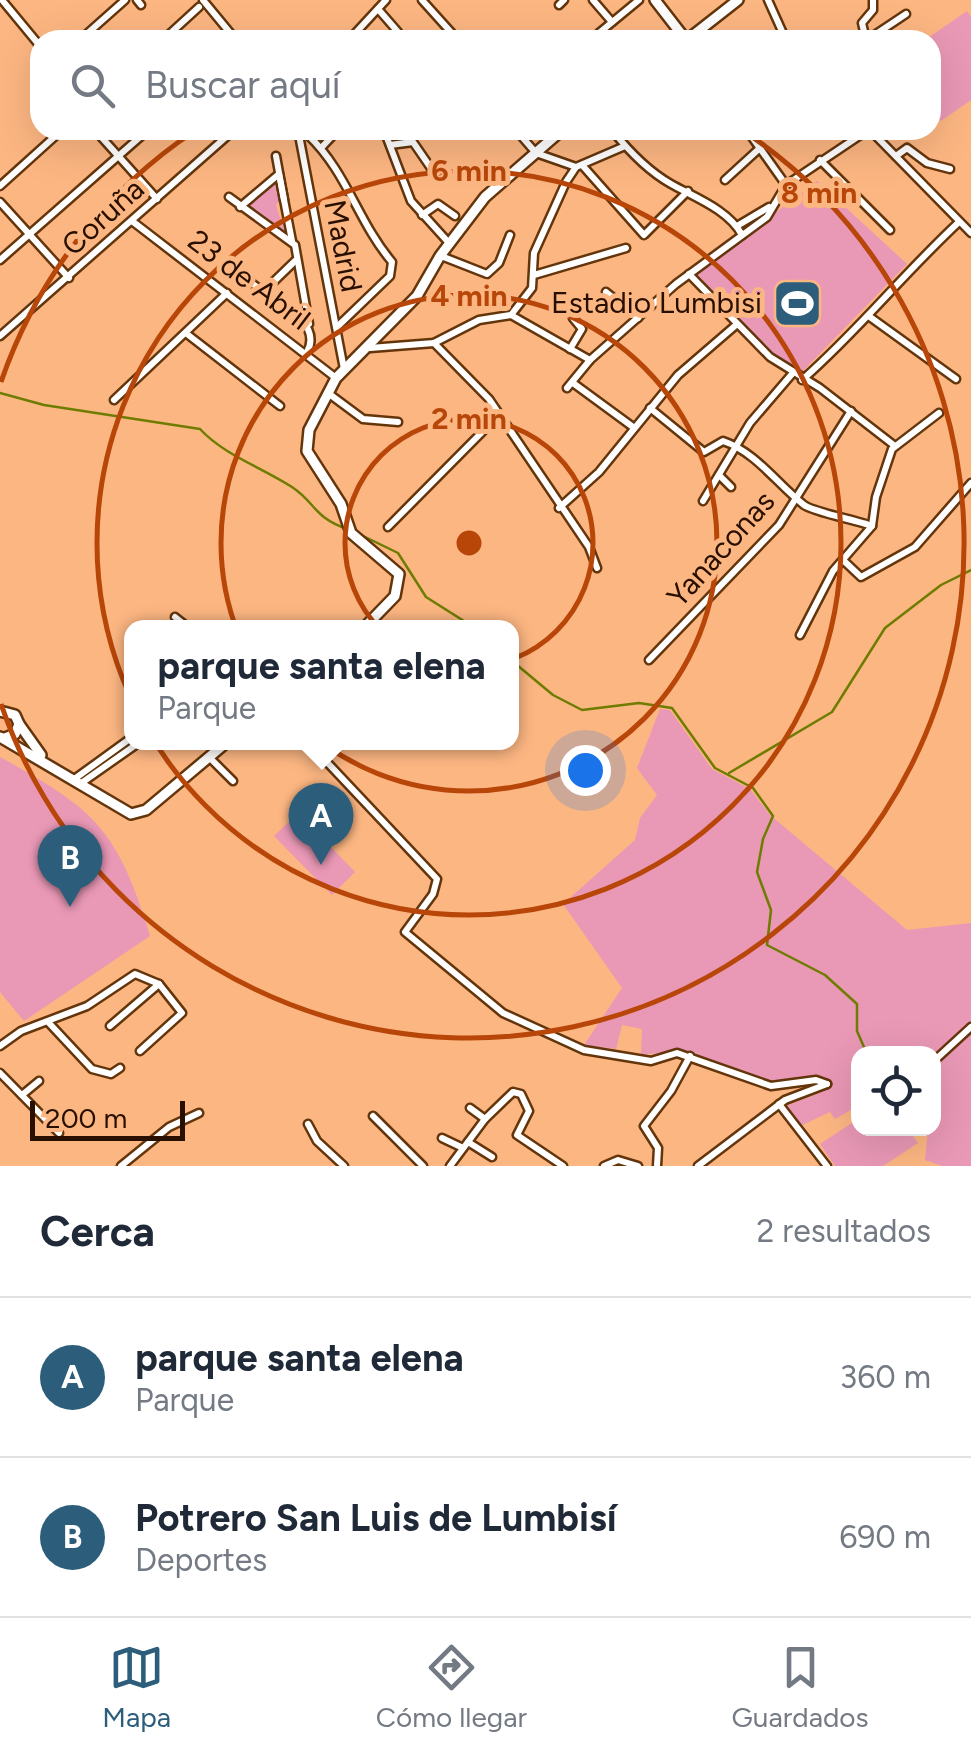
<!DOCTYPE html>
<html lang="es">
<head>
<meta charset="utf-8">
<style>
  :root { --surface:#fff; --page:#f2f2f3; --text:#1f2937; --muted:#747a83; --line:#e0e1e3; --accent:#2c5e7b }
  body { margin:0; font-family:Figtree,sans-serif; background:var(--page); color:var(--text) }
  .controls { position:absolute; right:30px; bottom:30px; display:grid; overflow:hidden; border-radius:20px; box-shadow:0 10px 40px #0002 }
  .controls button { width:90px; height:90px; display:grid; place-items:center; padding:0; border:0; border-bottom:2px solid var(--line); background:var(--surface); color:var(--text); font:50px sans-serif }
  .scale { position:absolute; left:30px; bottom:25px; width:155px; box-sizing:border-box; padding-left:10px; border:5px solid #280f00; border-top:0; font-size:28px; line-height:35px; white-space:nowrap; color:#280f00; -webkit-text-stroke:8px #fcb682; paint-order:stroke }
  .you { position:absolute; left:585px; top:770px; width:35px; height:35px; margin:-25px; border:8px solid #fff; border-radius:50%; background:#1a73e8; box-shadow:0 0 0 15px #1a73e833 }
  .badge { display:grid; place-items:center; width:65px; height:65px; border-radius:50%; background:var(--accent); color:#fff; font-size:32px; font-weight:700 }
  .pin { position:absolute; translate:-50% -82px; filter:drop-shadow(0 2px 5px #0008) }
  .pin::after { content:''; position:absolute; top:52px; width:35px; height:30px; background:inherit; clip-path:polygon(0 0,100% 0,50% 100%) }
  .popup { position:absolute; left:124px; top:620px; width:395px; height:130px; box-sizing:border-box; display:grid; place-content:center; border-radius:20px; background:var(--surface); filter:drop-shadow(0 2px 8px #0005); font-size:32px; white-space:nowrap; color:var(--muted) }
  .popup b { font-size:38px; color:var(--text) }
  .popup::after { content:''; position:absolute; left:50%; top:100%; margin-left:-20px; border:20px solid transparent; border-top-color:var(--surface) }
  .list { margin:0; padding:0; list-style:none }
  h2 { display:flex; justify-content:space-between; align-items:center; height:130px; margin:0; padding:0 40px; font-size:42px }
  h2 small { font-size:32px; font-weight:400; color:var(--muted) }
  .list li { display:grid; grid-template-columns:65px 1fr auto; gap:30px; align-items:center; box-sizing:border-box; height:160px; padding:0 40px; border-top:2px solid var(--line) }
  .list b { display:block; font-size:38px; white-space:nowrap }
  .list p { margin:0; font-size:32px; white-space:nowrap; color:var(--muted) }
  .list em { font-size:32px; font-style:normal; color:var(--muted) }
  .icon { flex:none; width:55px; height:55px; fill:none; stroke:currentColor; stroke-width:2; stroke-linecap:round; stroke-linejoin:round }
  .map { position:relative; flex:none; width:971px; height:1166px; overflow:hidden }
  .search { position:absolute; background:var(--surface); box-shadow:0 10px 40px #0002; left:30px; right:30px; top:30px; height:110px; display:flex; align-items:center; gap:25px; box-sizing:border-box; padding:0 35px; border-radius:30px; color:var(--muted); font-size:38px }
  .sheet { height:450px; background:var(--surface) }
  nav { display:flex; justify-content:space-around; align-items:center; box-sizing:border-box; height:140px; border-top:2px solid var(--line); background:var(--surface); font-size:28px; color:var(--muted) }
  nav a { display:grid; justify-items:center; gap:5px }
  nav .on { color:var(--accent) }
  .map>svg:first-child { display:block }
</style>
</head>
<body>
<div class="map">
<svg width="971" height="1166" viewBox="0 0 971 1166">
  <rect width="100%" height="100%" fill="#fcb682"/>
  <g fill="#e998b5">
    <path d="M967,11L971,17V100L941,121L931,107V40H925Z"/>
    <path d="M273,177L280,200L276,205L286,236L243,206Z"/>
    <path d="M817,181L907,264L800,374L749,333L696,273Z"/>
    <path d="M660,709L670,710L712,769L750,789L770,815L907,930L971,923V1166H942L925,1160L928,1129L934,1128V1054H858V1106L835,1119L830,1112L800,1126L786,1106L822,1092L829,1080L821,1076L771,1083L677,1051L641,1055L642,1029L622,1025L616,1049L584,1045L622,988L563,904L635,840L640,818L657,795L637,768Z"/>
    <path d="M0,757C96,810 117,829 150,936L24,1021L0,992Z"/>
    <path d="M298,813L355,872L332,895L274,836Z"/>
    <path d="M858,1119V1128L908,1129L918,1143L883,1166H835L820,1144Z"/>
  </g>
  <g fill="none" stroke-linecap="round" stroke-linejoin="round">
    <g stroke="#6e7c01" stroke-width="2.5">
      <path d="M0,393L44,405L200,429C224,455 261,467 292,487C316,503 313,517 347,529"/>
      <path d="M359,534L398,553L426,597L475,628"/>
      <path d="M511,660L553,695L582,710L639,703L672,708L715,768L753,788L773,816L763,839L757,872L771,910L767,945L825,975L857,1004V1031L867,1054"/>
      <path d="M729,773L832,712L885,628L941,585L971,570"/>
    </g>
    <defs>
      <g id="street">
        <path d="M2,0L40,46"/>
        <path d="M137,0L141,5"/>
        <path d="M203,0L236,40"/>
        <path d="M422,0L458,40"/>
        <path d="M593,0L612,22"/>
        <path d="M768,0L786,40"/>
        <path d="M559,5L564,0"/>
        <path d="M378,9L398,32"/>
        <path d="M314,36L318,40"/>
        <path d="M80,40L125,0"/>
        <path d="M163,40L199,7"/>
        <path d="M289,40L291,39"/>
        <path d="M349,40L386,0"/>
        <path d="M601,40L599,33L639,0"/>
        <path d="M866,40L862,23L873,10V0"/>
        <path d="M867,40L906,14"/>
        <path d="M95,130L157,199"/>
        <path d="M298,130L344,369"/>
        <path d="M516,130L536,153L576,167"/>
        <path d="M612,130C628,150 648,171 671,184C694,197 729,210 742,235"/>
        <path d="M682,130L685,134"/>
        <path d="M747,130L786,185"/>
        <path d="M870,130L971,233"/>
        <path d="M308,135C347,172 358,222 392,262L390,276L337,327"/>
        <path d="M387,138L411,201L449,243"/>
        <path d="M390,145L413,142L435,174"/>
        <path d="M321,148L338,130"/>
        <path d="M276,156L284,200"/>
        <path d="M896,156L907,148L927,163L950,169"/>
        <path d="M820,160L890,230"/>
        <path d="M582,165L644,235L688,191"/>
        <path d="M279,174L292,241"/>
        <path d="M725,180L761,147"/>
        <path d="M0,186L62,130"/>
        <path d="M229,197L295,245L309,324"/>
        <path d="M0,202L69,278"/>
        <path d="M240,207L279,174"/>
        <path d="M422,215L438,204L455,216"/>
        <path d="M132,221L336,378"/>
        <path d="M737,226L769,207"/>
        <path d="M441,256L487,274L499,263L510,235"/>
        <path d="M0,260L148,130"/>
        <path d="M689,274L770,357L820,388L895,446"/>
        <path d="M534,275L626,248"/>
        <path d="M253,284C275,301 324,322 307,352"/>
        <path d="M263,292L295,261"/>
        <path d="M606,292L638,318"/>
        <path d="M511,315L590,360"/>
        <path d="M870,317L956,379"/>
        <path d="M187,334L280,406"/>
        <path d="M0,336L234,130"/>
        <path d="M434,343L489,399L589,547L597,568"/>
        <path d="M370,348L434,343L479,320L511,315L532,288L534,253L566,182L576,167L625,146"/>
        <path d="M570,349L582,329L573,318"/>
        <path d="M802,380C858,331 904,273 959,222"/>
        <path d="M573,383L633,427"/>
        <path d="M567,388L590,360L676,284L767,217L786,185L868,130"/>
        <path d="M328,393L363,419L398,422"/>
        <path d="M114,400L227,293"/>
        <path d="M650,408L704,452L723,441C756,452 778,485 804,505C813,512 856,520 872,526"/>
        <path d="M719,475L731,487"/>
        <path d="M703,501L750,423L792,374"/>
        <path d="M559,508L599,472L678,375L736,325"/>
        <path d="M388,527L499,415"/>
        <path d="M843,560L861,577L915,547L971,483"/>
        <path d="M175,617L189,628"/>
        <path d="M800,635L833,571L872,526L876,497L892,449L939,413"/>
        <path d="M649,660L779,525L851,411"/>
        <path d="M308,742L437,879L433,894L405,932L503,1013L584,1050L651,1061L677,1053L771,1086L816,1080L827,1084"/>
        <path d="M209,757L233,781"/>
        <path d="M73,780L131,738"/>
        <path d="M80,784L137,744"/>
        <path d="M49,1023L92,1069L111,1074L120,1068"/>
        <path d="M110,1026L159,984"/>
        <path d="M0,1046L21,1031L87,1006L135,974L159,984L182,1013L140,1051"/>
        <path d="M934,1061L971,1027"/>
        <path d="M0,1073L59,1133"/>
        <path d="M22,1095L39,1081"/>
        <path d="M779,1104L827,1166"/>
        <path d="M470,1108L485,1119"/>
        <path d="M373,1116L423,1166"/>
        <path d="M308,1124L317,1141L344,1166"/>
        <path d="M442,1138L463,1148"/>
        <path d="M468,1142L492,1157"/>
        <path d="M121,1166L169,1127L199,1113"/>
        <path d="M450,1166L485,1119L513,1092L521,1094L529,1111L517,1135L563,1166"/>
        <path d="M604,1166L618,1160L638,1166"/>
        <path d="M657,1166L658,1148L644,1126L671,1091L690,1056"/>
        <path d="M698,1166L785,1100L827,1084"/>
      </g>
      <g id="secondary">
        <path d="M655,0L686,40"/>
        <path d="M687,40L738,0"/>
        <path d="M364,628L395,596L399,574L351,533L341,504L307,451L309,430L336,378L417,296L440,256L485,197L562,130"/>
        <path d="M0,711L15,715L19,724L15,734L5,738"/>
        <path d="M19,724L41,755"/>
        <path d="M0,737L131,814L146,810L227,742"/>
      </g>
    </defs>
    <use href="#street" stroke="#64350b" stroke-width="11"/>
    <use href="#secondary" stroke="#64350b" stroke-width="14"/>
    <use href="#street" stroke="#fff" stroke-width="6"/>
    <use href="#secondary" stroke="#fff" stroke-width="9"/>
  </g>
  <g fill="none" stroke="#b84609" stroke-width="5">
    <circle cx="469" cy="543" r="124"/>
    <circle cx="469" cy="543" r="248"/>
    <circle cx="469" cy="543" r="372"/>
    <path d="M1 382A495 495 0 0 1 196 130M742 130A495 495 0 1 1 1 704"/>
  </g>
  <defs>
    <symbol id="stadium-square" viewBox="-11 -11 22 22"><rect x="-9" y="-9" width="18" height="18" rx="4" fill="#2c5e7b" stroke="#fcb682"/><path d="M0-5a6.5 5 0 1 0 0 10a6.5 5 0 1 0 0-10ZM-3.5-1.8h7v3.6h-7Z" fill="#fff"/></symbol>
  </defs>
  <g fill-rule="evenodd">
    <use href="#stadium-square" x="770" y="276" width="55" height="55"/>
  </g>
  <g text-anchor="middle" stroke-width="10" stroke-linejoin="round" paint-order="stroke">
    <g font-size="30" fill="#280f00" stroke="#fcb682">
      <text transform="translate(103 217) rotate(-42)" y="10">Coruña</text>
      <text transform="translate(343 246) rotate(79)" y="10">Madrid</text>
      <text transform="translate(249 280) rotate(37)" y="10">23 de Abril</text>
      <text transform="translate(721 549) rotate(-48)" y="10">Yanaconas</text>
    </g>
    <g font-size="30" fill="#280f00" stroke="#fcb682" text-anchor="end">
      <text x="762" y="313">Estadio Lumbisi</text>
    </g>
  </g>
  <circle cx="469" cy="543" r="15" fill="#b84609" stroke="#fcb682" stroke-width="5"/>
  <g font-size="30" text-anchor="middle" font-weight="bold" fill="#b84609" stroke="#fcb682" stroke-width="10" stroke-linejoin="round" paint-order="stroke">
    <text x="469" y="181">6 min</text>
    <text x="819" y="203">8 min</text>
    <text x="469" y="306">4 min</text>
    <text x="469" y="429">2 min</text>
  </g>
</svg>
<div class="controls">
<button><svg class="icon" aria-label="locate" viewBox="0 0 24 24"><circle cx="12" cy="12" r="6"/><path d="M12 2v4M12 18v4M2 12h4M18 12h4"/></svg></button>
</div>
<div class="scale">200 m</div>
<div class="you"></div>
<div class="pin badge" style="left:321px;top:865px">A</div>
<div class="popup"><b>parque santa elena</b>Parque</div>
<div class="pin badge" style="left:70px;top:907px">B</div>
<div class="search"><svg class="icon" aria-label="search" viewBox="0 0 24 24"><circle cx="10" cy="10" r="6"/><path d="M15 15l6 6"/></svg>Buscar aquí</div>
</div>
<section class="sheet">
<h2>Cerca<small>2 resultados</small></h2>
<ul class="list">
<li><span class="badge">A</span><div><b>parque santa elena</b><p>Parque</p></div><em>360 m</em></li>
<li><span class="badge">B</span><div><b>Potrero San Luis de Lumbisí</b><p>Deportes</p></div><em>690 m</em></li>
</ul>
</section>
<nav>
<a class="on"><svg class="icon" aria-label="map" viewBox="0 0 24 24"><path d="M3 6l6-2 6 2 6-2v14l-6 2-6-2-6 2zM9 4v14M15 6v14"/></svg>Mapa</a>
<a><svg class="icon" aria-label="directions" viewBox="0 0 24 24"><path d="M12 3l9 9-9 9-9-9zM9 14v-3h6M13 9l2 2-2 2"/></svg>Cómo llegar</a>
<a><svg class="icon" aria-label="saved" viewBox="0 0 24 24"><path d="M7 4h10v16l-5-4-5 4z"/></svg>Guardados</a>
</nav>
</body>
</html>
